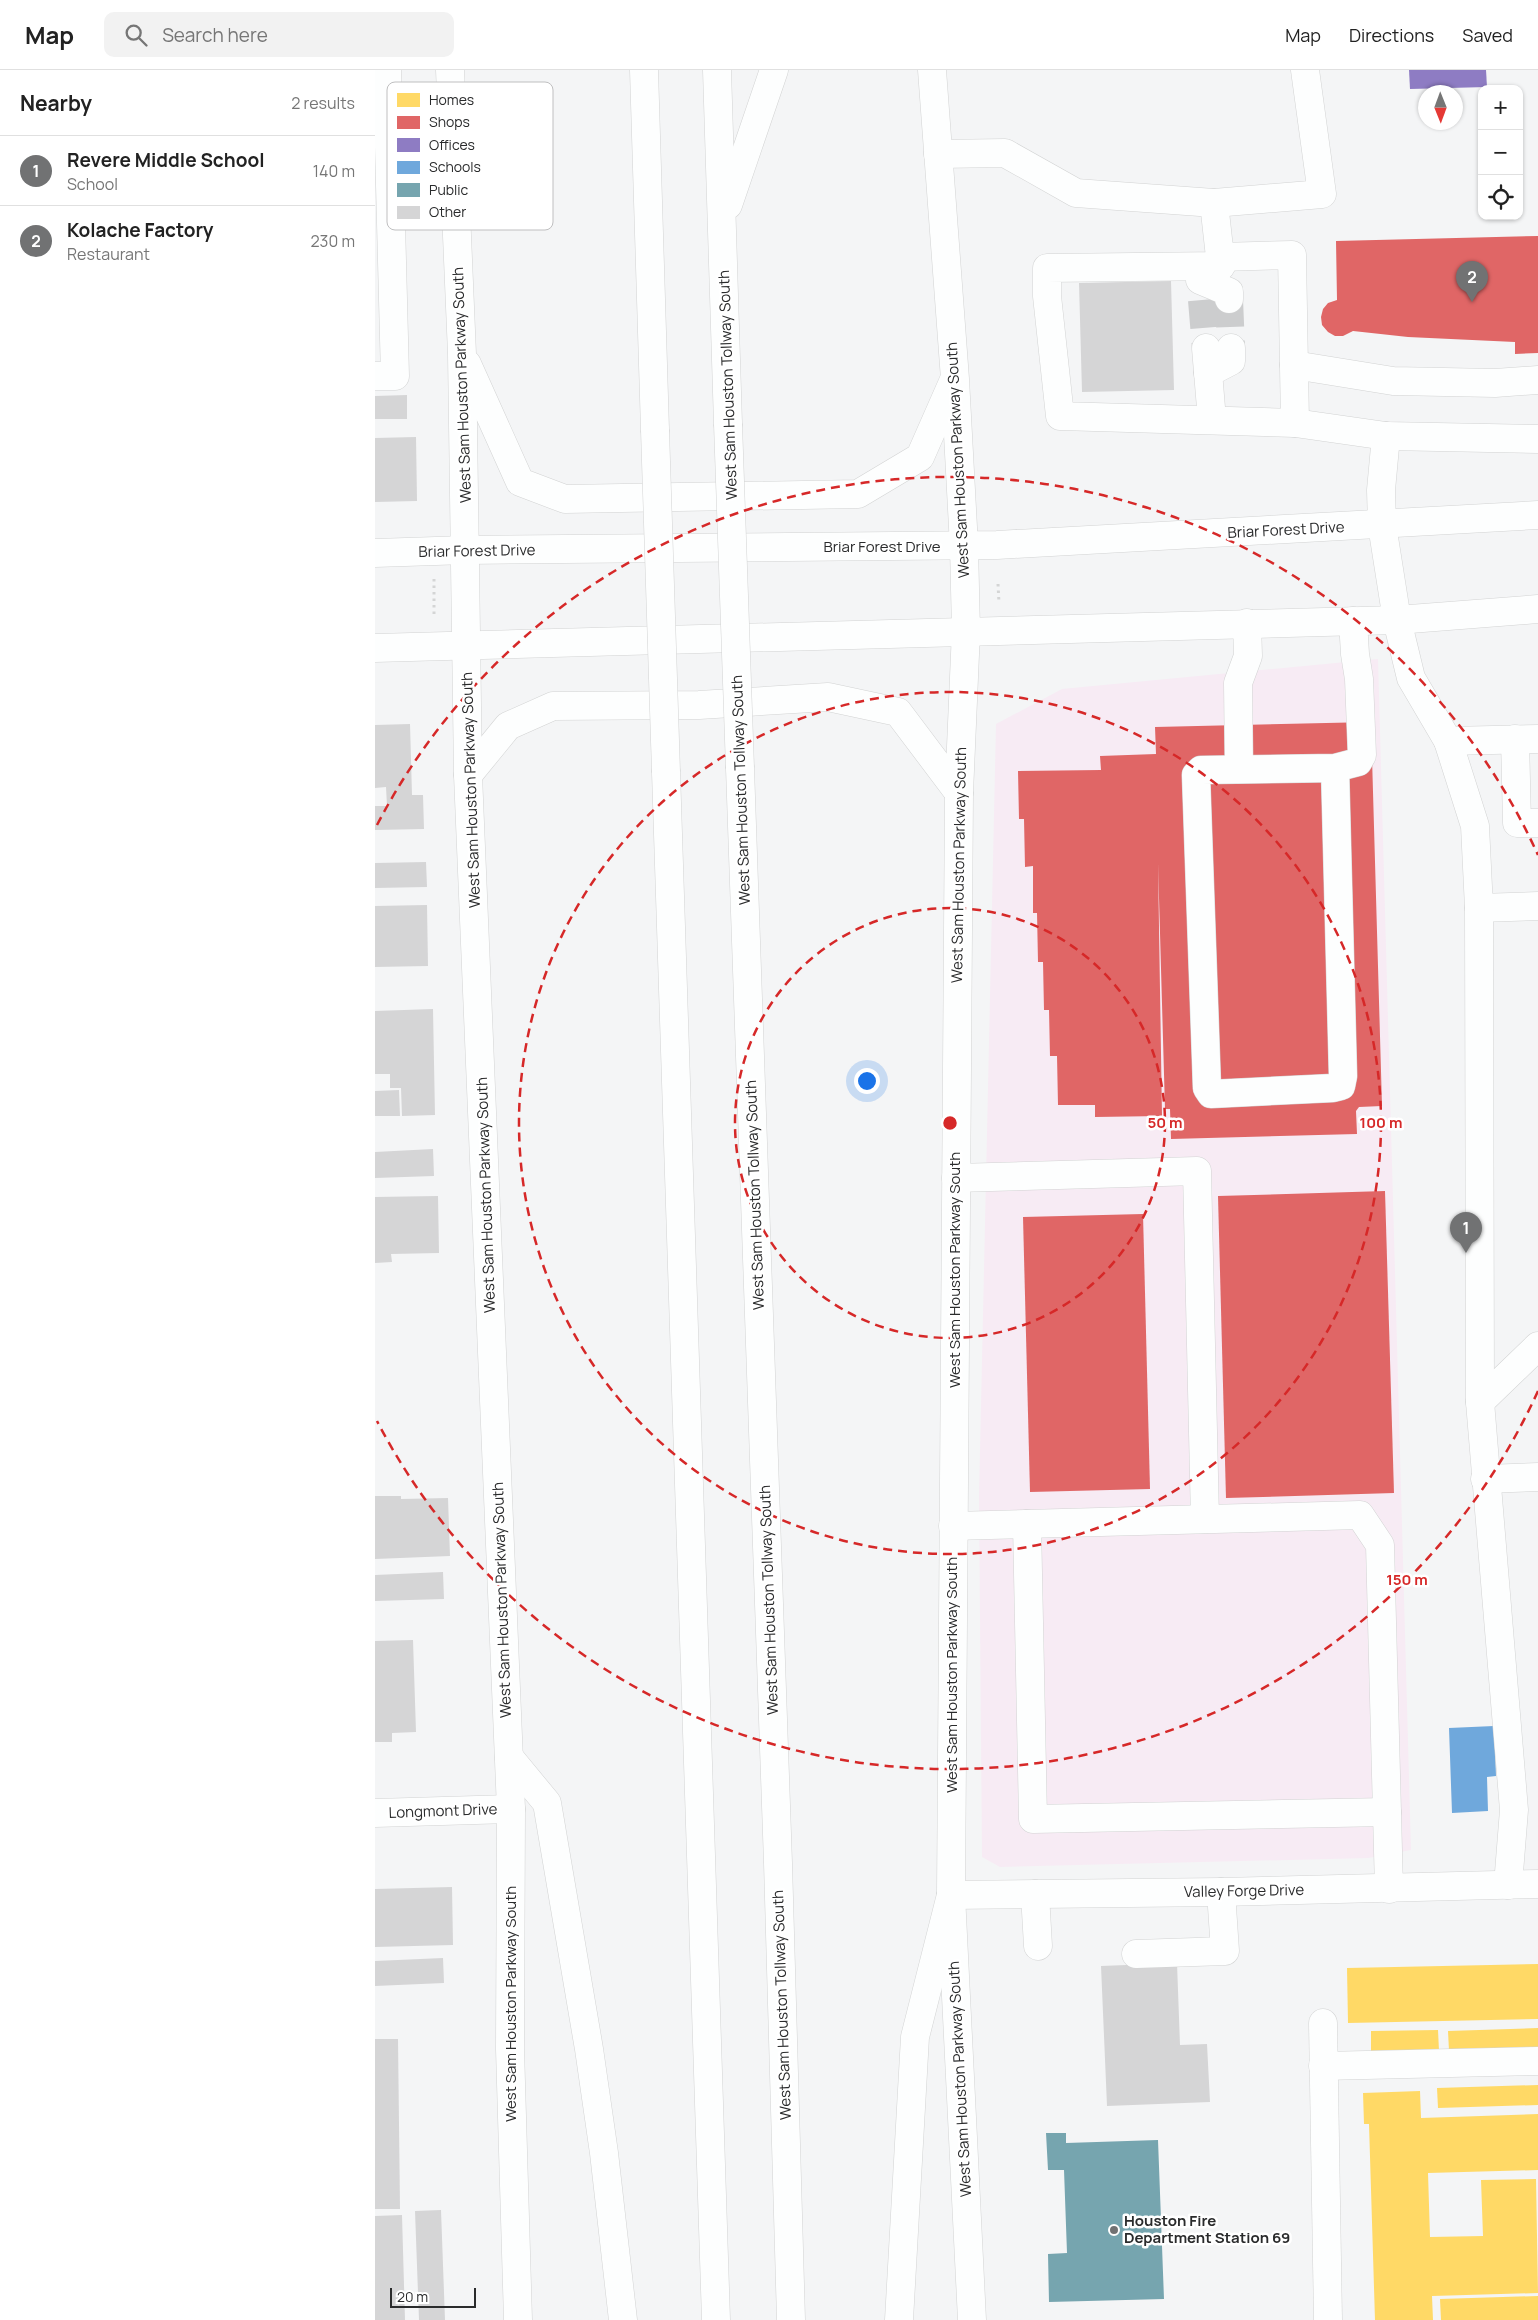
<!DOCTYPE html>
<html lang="en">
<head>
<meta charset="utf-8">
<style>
  :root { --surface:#fff; --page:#f2f2f2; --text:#222; --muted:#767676; --line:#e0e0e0; --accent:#717273 }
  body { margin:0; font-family:Manrope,sans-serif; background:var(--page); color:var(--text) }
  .controls { position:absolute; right:15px; top:15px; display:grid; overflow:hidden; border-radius:10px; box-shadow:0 1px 4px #0004 }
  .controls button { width:45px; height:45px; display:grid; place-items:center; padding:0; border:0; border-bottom:1px solid var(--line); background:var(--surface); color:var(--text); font:25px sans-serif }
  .compass { position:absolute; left:1043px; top:15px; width:45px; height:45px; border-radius:50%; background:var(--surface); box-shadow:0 1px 4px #0004; rotate:179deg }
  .scale { position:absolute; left:15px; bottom:12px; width:86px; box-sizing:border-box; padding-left:5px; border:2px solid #2a2b2c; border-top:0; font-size:14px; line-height:18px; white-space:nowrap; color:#2a2b2c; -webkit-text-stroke:4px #fff; paint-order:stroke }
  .you { position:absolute; left:491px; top:1010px; width:18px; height:18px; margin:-12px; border:4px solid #fff; border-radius:50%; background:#1a73e8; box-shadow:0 0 0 8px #1a73e833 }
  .badge { display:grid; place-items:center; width:32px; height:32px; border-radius:50%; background:var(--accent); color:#fff; font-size:16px; font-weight:700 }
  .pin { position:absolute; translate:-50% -41px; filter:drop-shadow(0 1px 2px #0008) }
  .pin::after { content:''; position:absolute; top:26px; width:18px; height:15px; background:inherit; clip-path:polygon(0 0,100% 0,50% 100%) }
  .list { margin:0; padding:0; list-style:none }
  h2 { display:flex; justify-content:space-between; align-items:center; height:65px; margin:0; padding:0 20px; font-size:21px }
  h2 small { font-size:16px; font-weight:400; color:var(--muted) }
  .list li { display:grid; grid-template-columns:32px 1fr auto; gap:15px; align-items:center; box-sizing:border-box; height:70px; padding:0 20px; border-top:1px solid var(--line) }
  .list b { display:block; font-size:19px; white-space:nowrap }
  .list p { margin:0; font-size:16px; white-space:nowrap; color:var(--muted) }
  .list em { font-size:16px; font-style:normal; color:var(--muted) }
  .icon { flex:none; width:28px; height:28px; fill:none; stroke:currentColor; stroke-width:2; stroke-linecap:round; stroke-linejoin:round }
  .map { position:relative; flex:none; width:1163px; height:2250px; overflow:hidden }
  header { display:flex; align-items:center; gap:30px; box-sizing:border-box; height:70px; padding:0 25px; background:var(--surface); border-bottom:1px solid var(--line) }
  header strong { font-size:24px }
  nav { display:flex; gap:28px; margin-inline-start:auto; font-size:18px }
  .search { width:350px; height:45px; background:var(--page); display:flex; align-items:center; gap:12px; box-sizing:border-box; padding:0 18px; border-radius:10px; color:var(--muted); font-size:19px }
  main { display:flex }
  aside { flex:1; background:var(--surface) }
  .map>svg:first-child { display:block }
</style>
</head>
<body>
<header>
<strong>Map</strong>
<div class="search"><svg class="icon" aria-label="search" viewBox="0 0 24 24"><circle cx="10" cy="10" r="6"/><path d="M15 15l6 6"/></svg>Search here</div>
<nav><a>Map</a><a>Directions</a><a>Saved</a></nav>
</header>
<main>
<aside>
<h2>Nearby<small>2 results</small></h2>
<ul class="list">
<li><span class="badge">1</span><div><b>Revere Middle School</b><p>School</p></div><em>140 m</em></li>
<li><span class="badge">2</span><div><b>Kolache Factory</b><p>Restaurant</p></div><em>230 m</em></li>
</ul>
</aside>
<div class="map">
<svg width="1163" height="2250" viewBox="0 0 1163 2250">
  <rect width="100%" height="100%" fill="#f4f5f6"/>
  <path fill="#f7ebf4" d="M1003,589L1036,1780L993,1788L625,1797L607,1787L604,1427L621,654L687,619Z"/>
  <g fill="#ffd966">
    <path d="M1163,1894V1949L973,1953L972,1898Z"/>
    <path d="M1163,1958V1978L1074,1981L1073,1961Z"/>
    <path d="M1063,1960L1064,1981L996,1982V1961Z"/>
    <path d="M1163,2015V2035L1063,2038L1062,2018Z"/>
    <path d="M1045,2021L1046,2048L1163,2044V2100L1053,2103L1055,2167L1108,2166L1106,2110L1161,2109L1163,2223L1057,2226L1058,2250H1000L994,2054H989L988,2023Z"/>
    <path d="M1163,2226V2250H1066L1065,2229Z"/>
  </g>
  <g fill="#e06666">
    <path d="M1163,166V283L1140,284V272L1033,267L978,261L968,266H960L953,262L947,255L946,247L948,239L953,233L962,230L961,171Z"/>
    <path d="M996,652L1007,1036L984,1037L981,1041L982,1064L796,1069L795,1039H790L783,793L787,1046L720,1047V1035H683L682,986H675L674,940H669L668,892H663L662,843H658V796L650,797L649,749H644L643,701L726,700L725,686L781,684L780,657Z"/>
    <path d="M1010,1121L1019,1423L851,1428L843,1126Z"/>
    <path d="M768,1144L775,1419L655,1422L648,1147Z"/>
  </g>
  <path fill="#8e7cc3" d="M1034,0H1111L1112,17L1035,19Z"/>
  <path fill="#6fa8dc" d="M1119,1656L1121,1706L1112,1707L1113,1741L1077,1743L1074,1658Z"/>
  <path fill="#76a5af" d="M671,2063H691V2073L783,2070L789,2229L674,2232L673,2184L692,2183L689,2100H673Z"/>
  <g fill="#d5d5d6">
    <path d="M796,211L799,320L707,322L704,213Z"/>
    <path d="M32,325V349H0V326Z"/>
    <path d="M41,367L42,431L0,432V368Z"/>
    <path d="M35,654L37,725H48L49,759L0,760V736H12L11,717L0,718V655Z"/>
    <path d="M51,792L52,817L0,818V793Z"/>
    <path d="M52,835L53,896L0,897V836Z"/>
    <path d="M58,939L60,1045L27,1046L26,1018H15V1004H0V941Z"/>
    <path d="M24,1020L25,1046H0V1021Z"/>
    <path d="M58,1079L59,1106L0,1108V1082Z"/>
    <path d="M63,1126L64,1183L16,1184L17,1192L0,1193V1127Z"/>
    <path d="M0,1426H26V1429L73,1428L75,1486L0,1489Z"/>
    <path d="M68,1502L69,1529L0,1531V1505Z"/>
    <path d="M38,1570L41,1662L17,1663V1672H0V1571Z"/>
    <path d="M77,1817L78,1875L0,1877V1819Z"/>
    <path d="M68,1888L69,1913L0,1916V1891Z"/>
    <path d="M802,1893L805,1975L832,1974L835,2032L732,2036L726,1896Z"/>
    <path d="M0,1969H23L25,2139H0Z"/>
    <path d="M66,2140L70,2250H44L40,2141Z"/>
    <path d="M27,2145L30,2250H0V2146Z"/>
  </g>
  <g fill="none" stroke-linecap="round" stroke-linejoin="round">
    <g stroke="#cccdce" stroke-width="28" stroke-dasharray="28 14" stroke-linecap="butt">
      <path d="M854,229L856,278"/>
      <path d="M827,230L831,278"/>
    </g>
    <defs>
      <g id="minor">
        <path d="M563,84L630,83L701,123L839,133L846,196L672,198V226L685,346L920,353L1011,366L1163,369"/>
        <path d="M839,133L947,124L930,0"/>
        <path d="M845,187L917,185L920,353"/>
        <path d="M825,210L854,222V229"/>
        <path d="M831,278L837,350"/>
        <path d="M919,295L1018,311L1120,313L1163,310"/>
        <path d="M833,303L856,291V278"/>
        <path d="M0,306H20L12,0"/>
        <path d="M1007,455L1006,420L1011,366"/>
        <path d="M1022,550L1036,608L1073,671L1100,756L1104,838L1105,1332L1139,1740L1133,1815"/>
        <path d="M1140,669L1142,753H1163"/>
        <path d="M1073,671L1163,669"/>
        <path d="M960,698L968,1006L966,1016L958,1018L836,1024L832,1018L821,705L826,700L960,698L983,692L987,685L984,609L980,584L978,551"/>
        <path d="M864,699L863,613L873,586L872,553"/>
        <path d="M1104,838L1163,836"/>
        <path d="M581,1108L822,1101L830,1449"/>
        <path d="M1105,1332L1163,1276"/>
        <path d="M1110,1409L1163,1407"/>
        <path d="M652,1454L658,1749L1012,1742"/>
        <path d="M578,1456L985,1445L1005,1475L1014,1819"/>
        <path d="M0,1743L136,1739"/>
        <path d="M660,1824L663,1876"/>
        <path d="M576,1825L846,1822L1163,1814"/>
        <path d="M761,1884L850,1881L846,1822"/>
        <path d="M948,1953L953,2250"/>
        <path d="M948,1996L1163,1991"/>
      </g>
      <g id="major">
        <path d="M75,0L87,284L93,705L136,1739L135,1979L143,2250"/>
        <path d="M557,0L580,309L589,476L591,561L584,723L576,1825L597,2250"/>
        <path d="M92,294L145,412L190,429L483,424L545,387L578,312"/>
        <path d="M1007,455L1022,550"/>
        <path d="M0,483L91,480L622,475L1163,445"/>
        <path d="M0,578L1022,550L1163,539"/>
        <path d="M93,705L133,656L178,636L324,635L453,627L523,642L584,723"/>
      </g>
      <g id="highway">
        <path d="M269,0L280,360"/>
        <path d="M342,0L353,354"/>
        <path d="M353,135L399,0"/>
        <path d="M365,698L403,1793L416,2250"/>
        <path d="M291,702L341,2250"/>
        <path d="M134,1687L172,1733L214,1979L229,2083L248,2250"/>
        <path d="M524,2250L540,1967L576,1825"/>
      </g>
    </defs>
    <use href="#minor" stroke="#d2d3d3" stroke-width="29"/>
    <use href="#major" stroke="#d2d3d3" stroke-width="29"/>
    <use href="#highway" stroke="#d2d3d3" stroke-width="29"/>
    <g stroke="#d4d5d5" stroke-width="3" stroke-dasharray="2.5 4" stroke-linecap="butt">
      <path d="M59,509V548"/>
      <path d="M623,514L624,533"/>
    </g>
    <use href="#minor" stroke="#fdfefe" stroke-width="28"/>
    <use href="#major" stroke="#fdfefe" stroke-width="28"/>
    <use href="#highway" stroke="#fdfefe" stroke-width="28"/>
    <defs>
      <g id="highway-bridge">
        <path d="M353,354L365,698"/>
        <path d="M280,360L291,702"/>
      </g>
    </defs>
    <use href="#highway-bridge" stroke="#d2d3d3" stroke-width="29" stroke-linecap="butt"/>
    <use href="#highway-bridge" stroke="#fdfefe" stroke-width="28"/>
  </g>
  <g fill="none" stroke="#d62828" stroke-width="2.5" stroke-dasharray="9 6">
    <circle cx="575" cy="1053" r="215"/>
    <circle cx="575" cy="1053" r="431"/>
    <path d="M1163 1321A646 646 0 0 1 2 1351M2 755A646 646 0 0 1 1163 785"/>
  </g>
  <circle fill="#717273" stroke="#fff" stroke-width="2" cx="739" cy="2160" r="5"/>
  <g text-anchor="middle" stroke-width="5" stroke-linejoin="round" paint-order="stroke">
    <g font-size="15" fill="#2a2b2c" stroke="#fff">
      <text transform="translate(87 315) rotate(-92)" y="5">West Sam Houston Parkway South</text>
      <text transform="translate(353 315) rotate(-92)" y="5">West Sam Houston Tollway South</text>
      <text transform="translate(583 390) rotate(-93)" y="5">West Sam Houston Parkway South</text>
      <text transform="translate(911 460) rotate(-3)" y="5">Briar Forest Drive</text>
      <text x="507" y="482">Briar Forest Drive</text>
      <text transform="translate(102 481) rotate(-1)" y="5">Briar Forest Drive</text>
      <text transform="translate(96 720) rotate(-92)" y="5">West Sam Houston Parkway South</text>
      <text transform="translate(366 720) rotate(-92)" y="5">West Sam Houston Tollway South</text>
      <text transform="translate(584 795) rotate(-89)" y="5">West Sam Houston Parkway South</text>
      <text transform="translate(111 1125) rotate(-92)" y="5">West Sam Houston Parkway South</text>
      <text transform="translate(380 1125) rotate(-92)" y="5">West Sam Houston Tollway South</text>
      <text transform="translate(580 1200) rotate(-90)" y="5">West Sam Houston Parkway South</text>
      <text transform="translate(127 1530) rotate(-92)" y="5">West Sam Houston Parkway South</text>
      <text transform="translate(394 1530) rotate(-92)" y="5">West Sam Houston Tollway South</text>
      <text transform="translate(577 1605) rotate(-90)" y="5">West Sam Houston Parkway South</text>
      <text transform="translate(68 1741) rotate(-2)" y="5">Longmont Drive</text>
      <text transform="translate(869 1821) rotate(-1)" y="5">Valley Forge Drive</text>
      <text transform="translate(136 1934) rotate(-90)" y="5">West Sam Houston Parkway South</text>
      <text transform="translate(407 1935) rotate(-92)" y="5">West Sam Houston Tollway South</text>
      <text transform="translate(585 2009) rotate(-93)" y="5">West Sam Houston Parkway South</text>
    </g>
    <g font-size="15" font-weight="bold" fill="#2a2b2c" stroke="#fff" text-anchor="start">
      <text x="749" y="2156">Houston Fire<tspan x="749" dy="17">Department Station 69</tspan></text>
    </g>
  </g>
  <rect x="12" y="12" width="166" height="148" rx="8" fill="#fff" stroke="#bfbfc0" stroke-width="1"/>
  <rect x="22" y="23" width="23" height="14" fill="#ffd966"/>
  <rect x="22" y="46" width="23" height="13" fill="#e06666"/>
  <rect x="22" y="68" width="23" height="14" fill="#8e7cc3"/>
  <rect x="22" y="91" width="23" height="13" fill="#6fa8dc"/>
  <rect x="22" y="113" width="23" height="14" fill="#76a5af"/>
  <rect x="22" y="136" width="23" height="13" fill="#d5d5d6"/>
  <g font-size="14" fill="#2a2b2c">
    <text x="54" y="35">Homes</text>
    <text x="54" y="57">Shops</text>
    <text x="54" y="80">Offices</text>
    <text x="54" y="102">Schools</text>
    <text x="54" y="125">Public</text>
    <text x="54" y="147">Other</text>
  </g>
  <circle cx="575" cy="1053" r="8" fill="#d62828" stroke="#fff" stroke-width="2.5"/>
  <g font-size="15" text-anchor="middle" font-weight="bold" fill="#d62828" stroke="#fff" stroke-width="5" stroke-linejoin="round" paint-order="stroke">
    <text x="790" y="1058">50 m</text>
    <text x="1006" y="1058">100 m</text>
    <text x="1032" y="1515">150 m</text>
  </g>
</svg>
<div class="controls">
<button>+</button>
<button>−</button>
<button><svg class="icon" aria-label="locate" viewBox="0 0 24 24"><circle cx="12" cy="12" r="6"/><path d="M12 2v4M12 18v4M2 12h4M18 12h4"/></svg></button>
</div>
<svg class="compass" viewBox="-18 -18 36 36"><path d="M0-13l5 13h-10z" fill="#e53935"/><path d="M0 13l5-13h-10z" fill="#767676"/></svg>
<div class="scale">20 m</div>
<div class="you"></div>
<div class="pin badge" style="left:1091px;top:1183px">1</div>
<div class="pin badge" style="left:1097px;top:232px">2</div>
</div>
</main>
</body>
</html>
